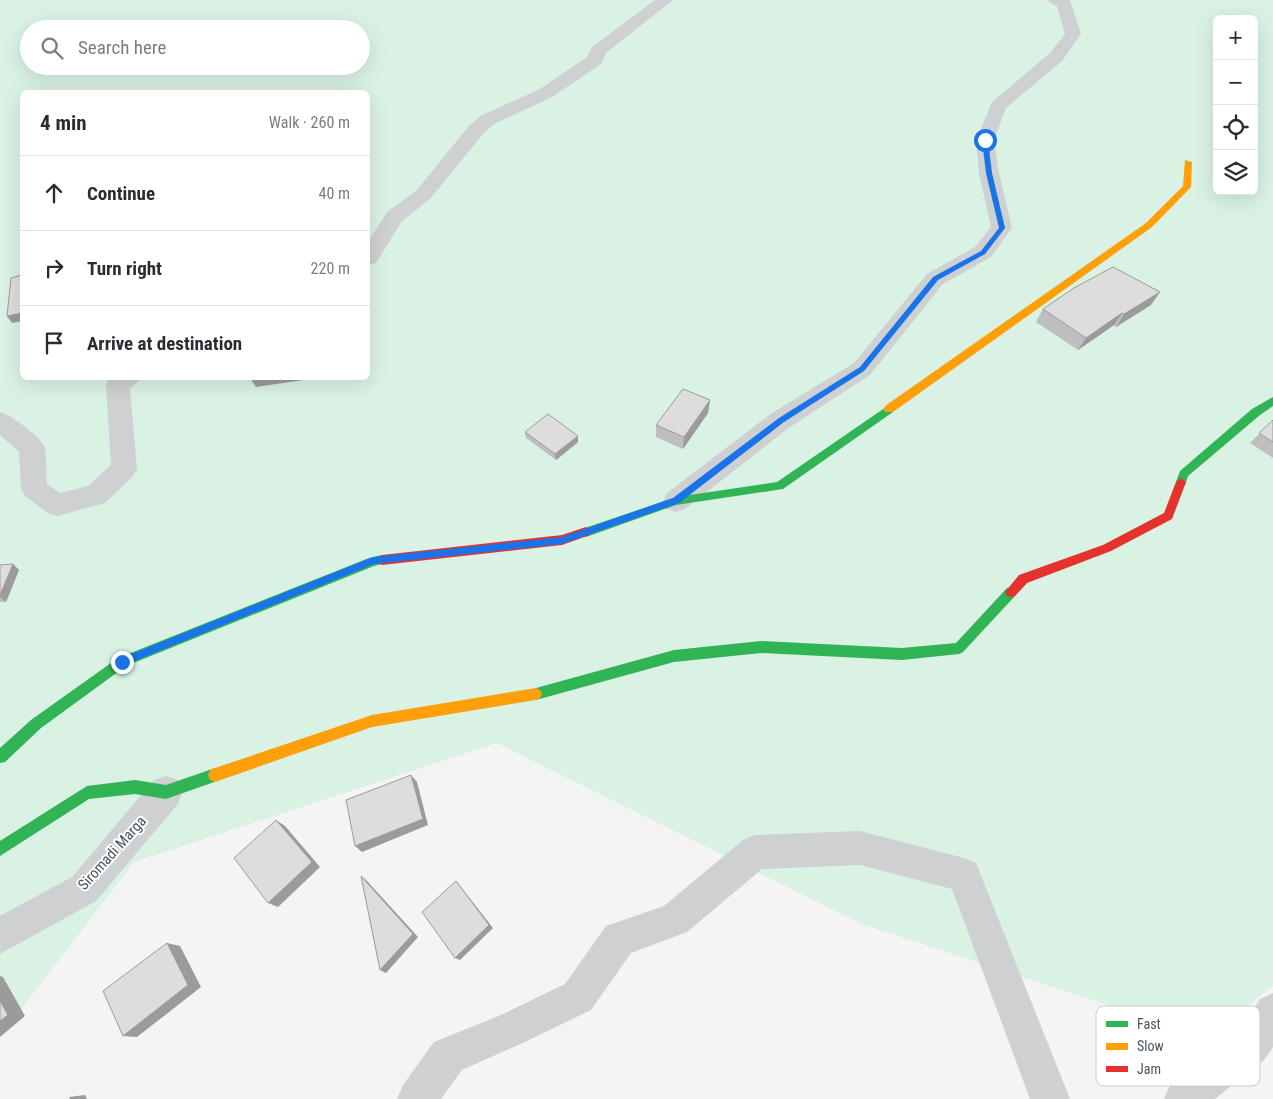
<!DOCTYPE html>
<html lang="en">
<head>
<meta charset="utf-8">
<style>
  :root { --surface:#fff; --page:#f7f7f7; --text:#2b2b33; --muted:#7c7c81; --line:#e1e1e2 }
  body { margin:0; font-family:"Roboto Condensed",sans-serif; background:var(--page); color:var(--text) }
  .controls { position:absolute; right:15px; top:15px; display:grid; overflow:hidden; border-radius:8px; box-shadow:0 5px 20px #0002 }
  .controls button { width:45px; height:45px; display:grid; place-items:center; padding:0; border:0; border-bottom:1px solid var(--line); background:var(--surface); color:var(--text); font:25px sans-serif }
  .stop { position:absolute; width:15px; height:15px; margin:-11px; border:4px solid #1a73e8; border-radius:50%; background:#fff }
  .stop.end { background:#1a73e8; border-color:#fff; box-shadow:0 1px 5px #0008 }
  .list { margin:0; padding:0; list-style:none }
  h2 { display:flex; justify-content:space-between; align-items:center; height:65px; margin:0; padding:0 20px; font-size:21px }
  h2 small { font-size:16px; font-weight:400; color:var(--muted) }
  .list li { display:grid; grid-template-columns:32px 1fr auto; gap:15px; align-items:center; box-sizing:border-box; height:75px; padding:0 20px; border-top:1px solid var(--line) }
  .list b { display:block; font-size:19px; white-space:nowrap }
  .list em { font-size:16px; font-style:normal; color:var(--muted) }
  .icon { flex:none; width:28px; height:28px; fill:none; stroke:currentColor; stroke-width:2; stroke-linecap:round; stroke-linejoin:round }
  .map { position:relative; flex:none; width:1273px; height:1099px; overflow:hidden }
  .search { position:absolute; background:var(--surface); box-shadow:0 5px 20px #0002; left:20px; top:20px; width:350px; height:55px; display:flex; align-items:center; gap:12px; box-sizing:border-box; padding:0 18px; border-radius:28px; color:var(--muted); font-size:19px }
  .panel { position:absolute; background:var(--surface); box-shadow:0 5px 20px #0002; left:20px; top:90px; width:350px; height:290px; border-radius:8px }
  .map>svg:first-child { display:block }
</style>
</head>
<body>
<div class="map">
<svg width="1273" height="1099" viewBox="0 0 1273 1099">
  <rect width="100%" height="100%" fill="#f4f4f4"/>
  <path fill="#d9f2e3" fill-rule="evenodd" d="M0,0H1273V986L1208,1038L864,925L497,743L134,862L0,1037ZM1217,19H1254V191H1217ZM29,29H361V66H29ZM22,92H368V378H22Z"/>
  <g fill="none" stroke-linecap="round" stroke-linejoin="round">
    <g fill="#ced0d2" fill-rule="evenodd">
      <path d="M655,0H673L606,53L601,64L552,97L494,124L482,135L430,199L402,221L376,263L368,265V242L387,212L416,191L468,127L480,116L540,89L587,57L592,47Z"/>
      <path d="M1048,0H1070L1081,34L1062,61L1006,108L994,140L999,173L1012,228L991,257L943,284L870,375L790,427L685,509L676,512L667,509L663,501L667,493L772,413L854,363L927,274L975,247L991,227L979,173L976,140L992,102L1050,53L1065,34L1057,6L1050,3Z"/>
      <path d="M110,378H140L136,384L130,388L137,469L133,476L105,503L57,516L48,513L25,496L21,489L19,452L0,435V412C11,415 42,437 45,448C47,459 46,473 47,484L60,493L88,486L111,465L106,384Z"/>
      <path d="M166,776L178,780L182,792L178,804L96,901L0,954V916L72,877L154,780Z"/>
      <path d="M860,831L964,858L976,863L1070,1099H1030L952,889L860,865L762,869L687,932L631,953L591,1010L527,1041L462,1070L441,1099H397L403,1085L434,1042L501,1015L565,984L606,926L664,906L743,840L755,835Z"/>
      <path d="M1273,993V1047L1264,1060L1215,1099H1164L1170,1085L1238,1034L1260,999Z"/>
    </g>
    <g fill="#30b455" fill-rule="evenodd">
      <path d="M1273,397V406L1260,415L1188,476L1185,485H1177L1176,482L1180,471L1252,409Z"/>
      <path d="M889,405L893,406L894,409L893,412L783,489L676,505L586,537L582,535L580,532L582,529L676,497L777,482Z"/>
      <path d="M382,555L386,557L388,560L386,563L374,566L126,666L41,728L5,762L0,763V748L31,720L118,658L369,558Z"/>
      <path d="M1011,587L1015,588L1017,592L1015,596L963,652L959,654L902,660L761,653L674,662L536,700L532,698L530,694L532,690L536,688L674,650L761,641L902,648L956,643L1007,588Z"/>
      <path d="M215,768L220,770L222,775L220,780L166,799L135,794L89,799L0,856V841L87,786L135,780L166,785Z"/>
    </g>
    <g fill="#ff9f0a" fill-rule="evenodd">
      <path d="M1185,160L1192,162L1191,187L1152,227L893,412H885L884,409L885,406L1146,223L1183,186Z"/>
      <path d="M536,688L540,690L542,694L540,698L536,700L372,727L215,782L210,780L208,775L210,770L215,768L372,715Z"/>
    </g>
    <g fill="#e5322d" fill-rule="evenodd">
      <path d="M1181,478L1186,482L1172,519L1111,551L1027,583L1015,596L1011,597L1007,596L1005,592L1019,575L1103,545L1164,513L1176,482Z"/>
      <path d="M586,527L590,529L592,532L590,535L562,545L382,565L378,563L376,560L378,557L382,555L562,535Z"/>
    </g>
  </g>
  <g fill="#bebebf">
    <path d="M1151,305L1116,327L1114,325L1078,350L1036,322L1043,309Z"/>
    <path d="M710,400L708,413L683,449L656,437V425Z"/>
    <path d="M1273,420V458L1250,443Z"/>
    <path d="M525,432L578,436V442L556,460L526,438Z"/>
    <path d="M13,564L19,570L6,602H0V565Z"/>
  </g>
  <g fill="#9b9b9b">
    <path d="M1160,292L1151,305L1116,327L1124,314Z"/>
    <path d="M22,313V321L12,323L7,316Z"/>
    <path d="M1122,313L1114,325L1078,350L1086,338Z"/>
    <path d="M275,378H317L256,387L252,381Z"/>
    <path d="M710,400L708,413L683,449L684,437Z"/>
    <path d="M578,436V442L556,460L555,454Z"/>
    <path d="M13,564L19,570L6,602L0,597V595Z"/>
    <path d="M411,775L417,782L428,825L362,852L355,846Z"/>
    <path d="M276,820L285,826L320,867L278,907L268,903Z"/>
    <path d="M361,876L367,881L418,937L386,973L380,970Z"/>
    <path d="M456,881L460,886L493,928L460,960L455,958Z"/>
    <path d="M167,943L180,946L201,987L137,1037L123,1036Z"/>
    <path d="M0,976L3,977L25,1016L0,1037Z"/>
    <path d="M85,1095L87,1099H70L69,1097Z"/>
  </g>
  <g fill="#ddddde" stroke="#9b9b9b">
    <path d="M1113,267L1160,292L1124,314L1122,313L1086,338L1043,309L1074,288Z"/>
    <path d="M22,275V313L7,316L11,278Z"/>
    <path d="M256,378H275L252,381Z"/>
    <path d="M683,389L710,400L684,437L656,425Z"/>
    <path d="M548,414L578,436L555,454L525,432Z"/>
    <path d="M1273,420V442L1259,433Z"/>
    <path d="M13,564L0,595V565Z"/>
    <path d="M411,775L423,819L355,846L346,800Z"/>
    <path d="M276,820L312,862L268,903L234,858Z"/>
    <path d="M361,876L413,934L380,970Z"/>
    <path d="M456,881L489,925L455,958L422,912Z"/>
    <path d="M167,943L188,985L123,1036L103,991Z"/>
    <path d="M0,1001L8,1015L0,1021Z"/>
  </g>
  <path fill="#1a73e8" d="M985,138L988,140L992,173L1005,228L985,254L938,280L864,371L784,422L679,503L562,544L374,564L125,665H119V659L373,557L562,537L673,498L779,418L860,367L933,277L981,251L999,228L986,173L982,140Z"/>
  <g text-anchor="middle" stroke-width="4" stroke-linejoin="round" paint-order="stroke">
    <g font-size="15" fill="#4a5661" stroke="#fff">
      <text transform="translate(112 853) rotate(-48)" y="5">Siromadi Marga</text>
    </g>
  </g>
  <rect x="1096" y="1006" width="164" height="80" rx="8" fill="#fff" stroke="#c9ccd0" stroke-width="1"/>
  <rect x="1106" y="1021" width="22" height="6" fill="#30b455"/>
  <rect x="1106" y="1043" width="22" height="7" fill="#ff9f0a"/>
  <rect x="1106" y="1066" width="22" height="6" fill="#e5322d"/>
  <g font-size="14" fill="#4a5661">
    <text x="1137" y="1029">Fast</text>
    <text x="1137" y="1051">Slow</text>
    <text x="1137" y="1074">Jam</text>
  </g>
</svg>
<div class="controls">
<button>+</button>
<button>−</button>
<button><svg class="icon" aria-label="locate" viewBox="0 0 24 24"><circle cx="12" cy="12" r="6"/><path d="M12 2v4M12 18v4M2 12h4M18 12h4"/></svg></button>
<button><svg class="icon" aria-label="layers" viewBox="0 0 24 24"><path d="M12 4l9 5-9 5-9-5zM3 14l9 5 9-5"/></svg></button>
</div>
<div class="stop" style="left:985px;top:140px"></div>
<div class="stop end" style="left:122px;top:662px"></div>
<div class="search"><svg class="icon" aria-label="search" viewBox="0 0 24 24"><circle cx="10" cy="10" r="6"/><path d="M15 15l6 6"/></svg>Search here</div>
<section class="panel">
<h2>4 min<small>Walk · 260 m</small></h2>
<ul class="list">
<li><svg class="icon" aria-label="ahead" viewBox="0 0 24 24"><path d="M12 20V5M6 11l6-6 6 6"/></svg><div><b>Continue</b></div><em>40 m</em></li>
<li><svg class="icon" aria-label="right" viewBox="0 0 24 24"><path d="M7 20v-9h11M14 6l5 5-5 5"/></svg><div><b>Turn right</b></div><em>220 m</em></li>
<li><svg class="icon" aria-label="arrive" viewBox="0 0 24 24"><path d="M6 21V4h12l-3 4 3 4H6"/></svg><div><b>Arrive at destination</b></div></li>
</ul>
</section>
</div>
</body>
</html>
